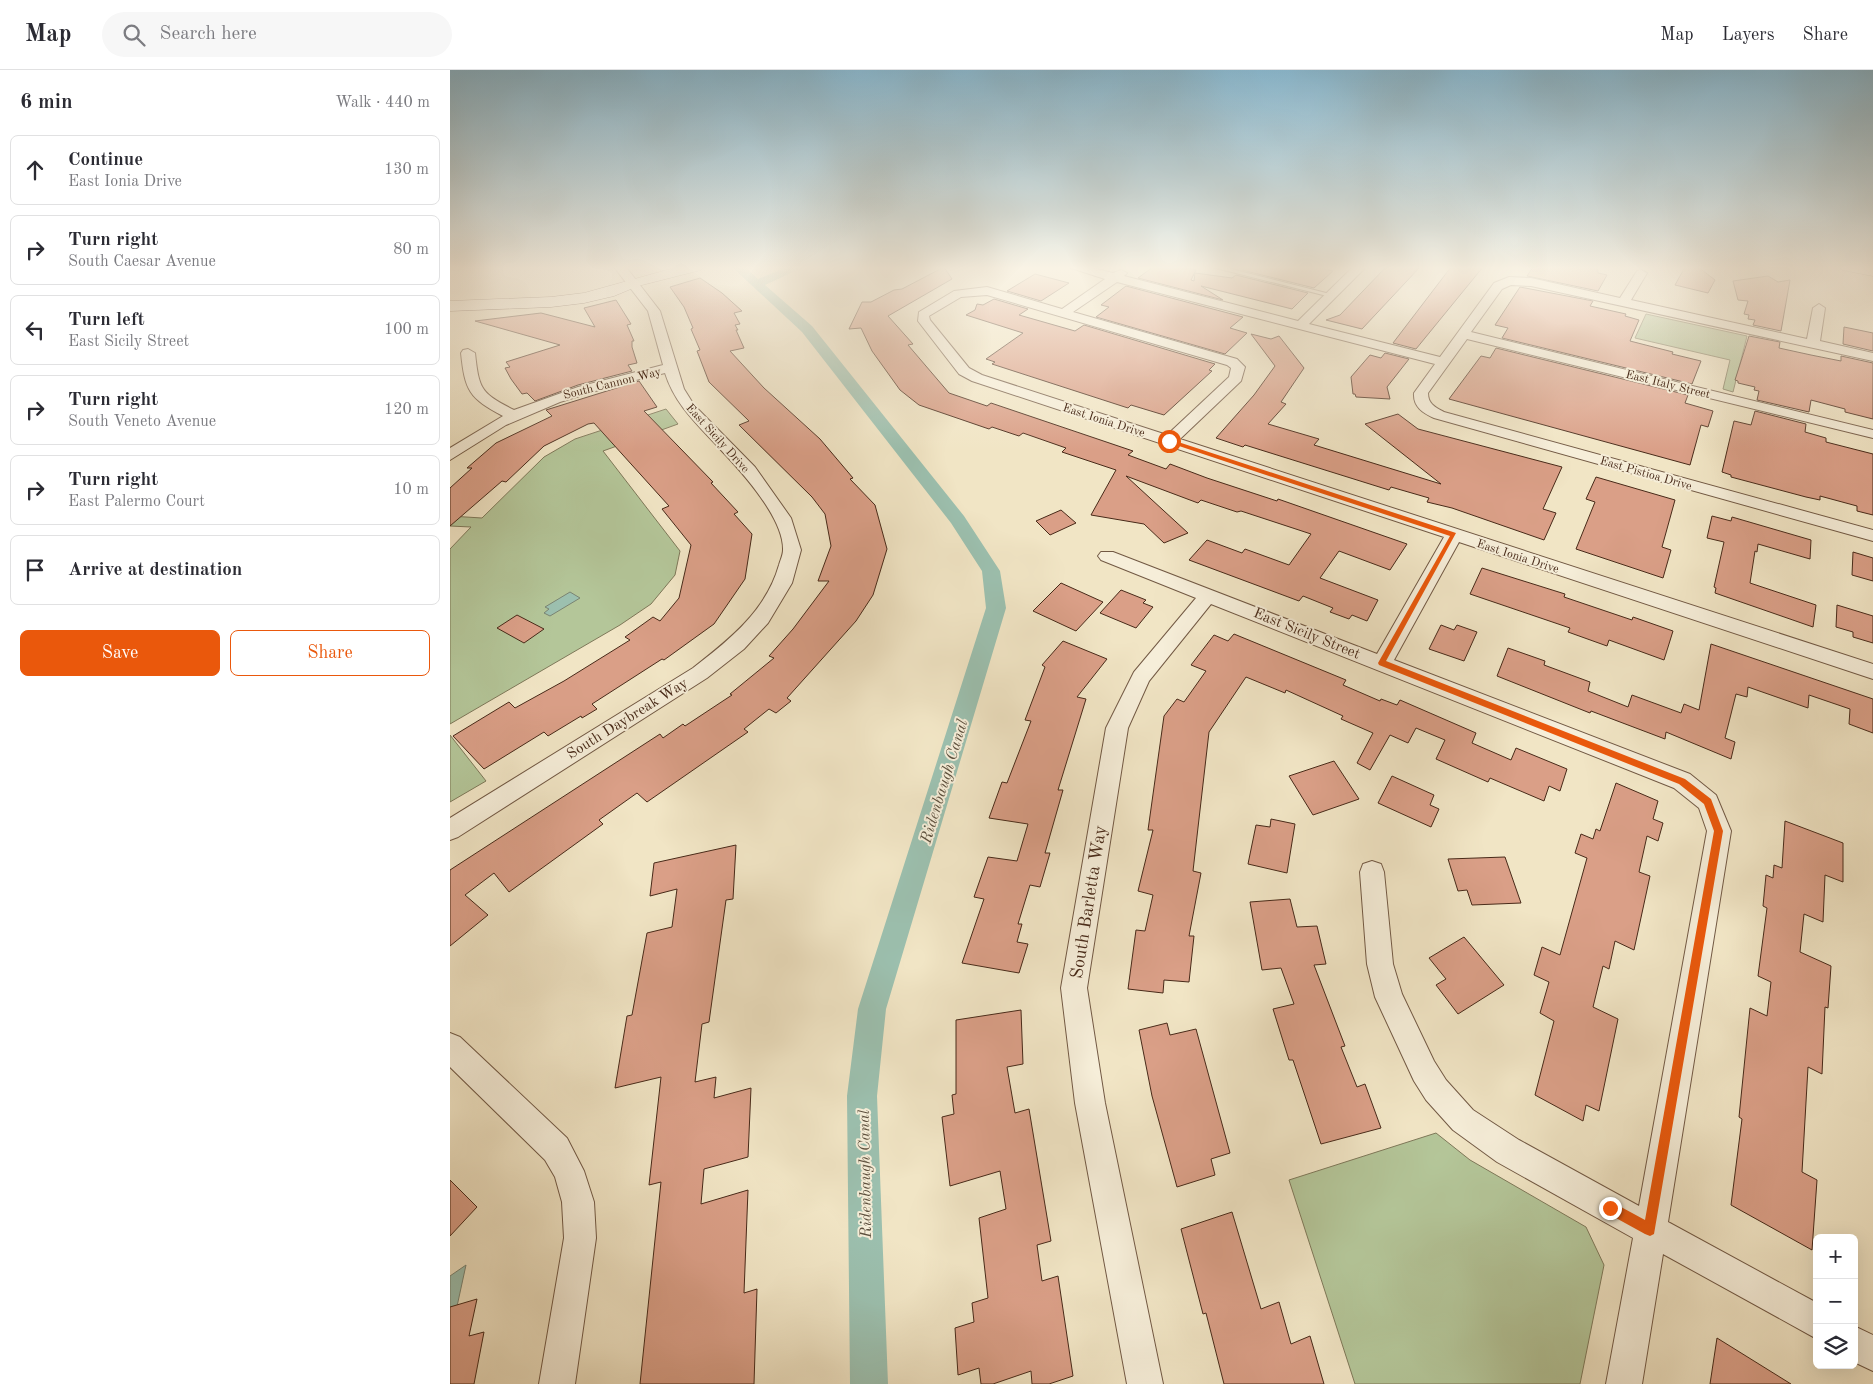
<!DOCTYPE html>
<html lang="en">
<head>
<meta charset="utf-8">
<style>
  :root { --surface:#fff; --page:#f7f7f7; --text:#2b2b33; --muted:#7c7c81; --line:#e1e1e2; --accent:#ea580c }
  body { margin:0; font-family:"Old Standard TT",serif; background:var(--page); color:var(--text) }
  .controls { position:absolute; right:15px; bottom:15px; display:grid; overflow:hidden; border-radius:8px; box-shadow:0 5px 20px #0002 }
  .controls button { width:45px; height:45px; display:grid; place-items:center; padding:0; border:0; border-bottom:1px solid var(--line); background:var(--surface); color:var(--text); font:25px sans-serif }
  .stop { position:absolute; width:15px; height:15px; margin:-11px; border:4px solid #ea580c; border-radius:50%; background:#fff }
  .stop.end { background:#ea580c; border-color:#fff; box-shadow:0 1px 5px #0008 }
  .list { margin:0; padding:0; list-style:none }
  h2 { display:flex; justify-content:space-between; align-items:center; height:65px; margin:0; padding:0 20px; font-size:21px }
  h2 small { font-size:16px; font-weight:400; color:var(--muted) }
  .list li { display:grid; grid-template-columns:32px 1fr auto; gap:15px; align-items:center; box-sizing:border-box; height:70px; margin:0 10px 10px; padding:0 10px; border:1px solid var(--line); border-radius:8px }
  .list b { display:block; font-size:19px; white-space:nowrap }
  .list p { margin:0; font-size:16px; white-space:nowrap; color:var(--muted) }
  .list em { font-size:16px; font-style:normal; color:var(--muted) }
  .actions { display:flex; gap:10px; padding:15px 20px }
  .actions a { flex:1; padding:11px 0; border:1px solid var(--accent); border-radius:8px; text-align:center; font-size:18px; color:var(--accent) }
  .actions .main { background:var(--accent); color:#fff }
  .icon { flex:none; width:28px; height:28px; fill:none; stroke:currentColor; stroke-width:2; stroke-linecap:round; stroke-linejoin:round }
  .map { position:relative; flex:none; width:1423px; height:1314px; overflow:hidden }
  header { display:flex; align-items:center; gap:30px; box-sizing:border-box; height:70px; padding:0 25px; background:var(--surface); border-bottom:1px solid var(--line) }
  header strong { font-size:24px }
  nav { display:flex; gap:28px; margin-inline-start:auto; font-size:18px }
  .search { width:350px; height:45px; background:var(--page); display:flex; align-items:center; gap:12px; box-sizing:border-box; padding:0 18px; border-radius:28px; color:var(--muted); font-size:19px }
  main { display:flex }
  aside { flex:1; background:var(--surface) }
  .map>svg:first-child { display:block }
</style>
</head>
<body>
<header>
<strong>Map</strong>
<div class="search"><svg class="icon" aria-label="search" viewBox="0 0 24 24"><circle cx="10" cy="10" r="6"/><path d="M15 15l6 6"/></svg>Search here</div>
<nav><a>Map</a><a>Layers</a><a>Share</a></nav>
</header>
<main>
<aside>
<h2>6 min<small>Walk · 440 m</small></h2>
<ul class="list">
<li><svg class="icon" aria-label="ahead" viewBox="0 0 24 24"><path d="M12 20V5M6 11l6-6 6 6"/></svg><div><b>Continue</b><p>East Ionia Drive</p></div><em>130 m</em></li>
<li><svg class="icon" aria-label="right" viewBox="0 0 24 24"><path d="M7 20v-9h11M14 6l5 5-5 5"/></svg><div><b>Turn right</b><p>South Caesar Avenue</p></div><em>80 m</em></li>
<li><svg class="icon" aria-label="left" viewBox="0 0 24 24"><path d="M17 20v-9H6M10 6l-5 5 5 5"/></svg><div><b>Turn left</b><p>East Sicily Street</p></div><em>100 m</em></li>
<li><svg class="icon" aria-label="right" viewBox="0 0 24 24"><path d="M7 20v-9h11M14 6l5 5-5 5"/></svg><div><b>Turn right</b><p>South Veneto Avenue</p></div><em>120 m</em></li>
<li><svg class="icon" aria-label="right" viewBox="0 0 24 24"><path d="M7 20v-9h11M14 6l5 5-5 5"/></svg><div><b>Turn right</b><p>East Palermo Court</p></div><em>10 m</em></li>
<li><svg class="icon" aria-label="arrive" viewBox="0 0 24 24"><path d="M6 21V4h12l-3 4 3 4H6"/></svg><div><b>Arrive at destination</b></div></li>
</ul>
<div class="actions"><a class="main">Save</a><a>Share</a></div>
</aside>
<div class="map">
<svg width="1423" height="1314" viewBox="0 0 1423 1314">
  <rect width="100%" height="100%" fill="#f1e5c5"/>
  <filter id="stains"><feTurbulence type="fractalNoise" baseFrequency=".004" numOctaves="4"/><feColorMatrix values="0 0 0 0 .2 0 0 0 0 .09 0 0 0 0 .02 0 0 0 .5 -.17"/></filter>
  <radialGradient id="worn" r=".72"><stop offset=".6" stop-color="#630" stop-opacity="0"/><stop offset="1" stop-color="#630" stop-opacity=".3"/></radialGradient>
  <g fill="#b4c699" stroke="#7e7859">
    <path d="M1196,244L1297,266L1283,322L1273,319L1280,290L1185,268Z"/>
    <path d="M216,339L228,354L153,381L230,481L225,505L201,534L170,555L0,654V479L21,457L0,456V446L32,448L94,387L125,369Z"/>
    <path d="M0,665L36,711L0,732Z"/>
    <path d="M986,1063L1020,1090L1136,1157L1154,1195L1130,1314H905L839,1110Z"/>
  </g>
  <g fill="#9cc0af" stroke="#7a8473">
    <path d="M120,522L130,528L100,546L94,543L99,539L95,537Z"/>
    <path d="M16,1195L6,1241L0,1242V1206Z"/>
  </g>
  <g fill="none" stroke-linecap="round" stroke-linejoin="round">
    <path fill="#9cc0af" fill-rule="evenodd" d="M282,197H295L308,209L337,197H354L315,215L362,256L514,446L550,501L556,538L436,939L427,1026L438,1314H400L397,1026L408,939L536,538L532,501L501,453L352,262Z"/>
  </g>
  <g fill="#da9f87" stroke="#482a19">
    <path d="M494,197L502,209L438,246L463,274L458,275L499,323L537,336L541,333L683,381L678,385L716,399L720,394L757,408L827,431L828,429L957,474L940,500L889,481L870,508L928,530L917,551L902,545L899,549L880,542L883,538L853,526L849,531L739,490L757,470L792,483L795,479L839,495L861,464L791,441L787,442L751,430L748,433L676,406L738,463L714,473L694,454L641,445L666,400L612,382L616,378L573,363L569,366L542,357L539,359L469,335L450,320L422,281L411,258L399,259L412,232H421L444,220L452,219Z"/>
    <path d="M703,197H734L746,200L741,210L744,211L745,203L782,208L786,205L858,223L842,239L751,216L773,230L688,208Z"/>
    <path d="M795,197H866L883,201L864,218L792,200Z"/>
    <path d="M936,197H970L912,259L876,250L890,245Z"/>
    <path d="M1001,197H1033L966,279L943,273Z"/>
    <path d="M1083,197H1147L1148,203L1157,205L1148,221L1077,206Z"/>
    <path d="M1235,197H1248L1265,210L1258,223L1225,215Z"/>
    <path d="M585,204L619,213L591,231L557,221Z"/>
    <path d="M1318,206L1328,212L1340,210L1331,261L1303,255L1305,250L1298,249L1299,245L1294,244L1298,231L1288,230L1283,211Z"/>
    <path d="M250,208L272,223L292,241L284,243L290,254L285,255L288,260H286L294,278L280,281L314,318L370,369L403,408L400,409L425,435L437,479L423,525L406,551L337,628L341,631L326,643L319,639L294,659L298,662L197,732L187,723L149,750L153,754L59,822L44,803L15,825L38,845L0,876V800L210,664L213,668L233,654L235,656L282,625L280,624L324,588L319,586L343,559L379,511H368L381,476L375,444L362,427L289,355L299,351L259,312L247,281L250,280L241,259L243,258L234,237L220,217Z"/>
    <path d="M676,216L793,247L780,258L797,263L775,284L646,247L659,237L651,235Z"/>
    <path d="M1070,217L1143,231L1140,236L1176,244L1175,246L1189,250L1180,271L1223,282L1222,284L1251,291L1242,314L1052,268L1058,258L1045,255Z"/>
    <path d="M544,229L578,239L569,245L625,261L634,255L765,294L759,300L762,301L714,345L681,335L678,338L542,294L545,292L536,289L573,263L516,245L525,240L527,234L533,235Z"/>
    <path d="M166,230L181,254L177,255L184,271H182V277L187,293L178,295L182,301L128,315L85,331L77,323L72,324L61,309L55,298L60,297L56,292L110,275L25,251L91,243L145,257L134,238Z"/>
    <path d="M1394,257L1423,263V281L1393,274Z"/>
    <path d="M801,264L821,269L829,266L854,298L831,332L836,334L818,354L869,369L864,375L991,414L915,354L948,344L968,359L1112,397L1093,439L1106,443L1094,470L1002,438L977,432L979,428L941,417L939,420L795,375L793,377L766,368L804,325L825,296Z"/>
    <path d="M1299,266L1330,272L1329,278L1361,285L1391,291V286L1423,293V349L1395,342V339L1361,330L1359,342L1307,330L1309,321L1304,320L1305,317L1288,313V311L1285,310Z"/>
    <path d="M1046,278L1238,325L1235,333L1263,341L1258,357L1251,355L1240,395L999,329L1031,286L1040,288Z"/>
    <path d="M935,283L959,289L937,317L940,329L906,327L905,324H903L901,307L920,285L931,288Z"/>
    <path d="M189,311L207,337L194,341L263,412L261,413L288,442L284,444L302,464L295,509L264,554L214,590L212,589L142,634L147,639L132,648L131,646L98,666L94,662L34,699L3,666L59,632L65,638L114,611L180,570L175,567L203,547L210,551L229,528L241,475L212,439L219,436L144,353L138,354L94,376L56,412L52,411L0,456V418L22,398H17L46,373L102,346L96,340Z"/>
    <path d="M1305,341L1356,354L1355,362L1376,368V372L1423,384V445L1407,441V436L1370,426V430L1356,427L1281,407V405L1272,402L1284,351L1301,355Z"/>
    <path d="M1146,407L1225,430L1212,477L1221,480L1213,508L1126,479L1145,432L1136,429Z"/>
    <path d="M611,440L626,453L600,465L586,451Z"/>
    <path d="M1262,446L1281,451L1282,447L1361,470L1360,489L1308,474L1307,482L1305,481L1300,513L1366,535L1363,557L1265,523L1266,518L1264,517L1274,472L1257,468Z"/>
    <path d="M1403,482L1423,488V511L1402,505Z"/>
    <path d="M1032,498L1115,524L1114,527L1182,550L1183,547L1223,561L1214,590L1159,570L1157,576L1118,562L1120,558L1020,524Z"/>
    <path d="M611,513L653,532L626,561L583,541Z"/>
    <path d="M671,520L696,530L693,533L703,537L686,558L650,543Z"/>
    <path d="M1387,535L1423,546V573L1403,567V562L1386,557Z"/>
    <path d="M67,545L94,559L74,573L47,558Z"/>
    <path d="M991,555L1004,560L1007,555L1027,562L1014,591L979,579Z"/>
    <path d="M784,564L896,610L893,615L930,631L931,629L947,635L950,630L1026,663L1022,673L1061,690L1066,678L1117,699L1110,721L1099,716L1094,731L1040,708L1038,712L986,689L995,670L966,658L958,673L940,665L920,700L907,693L923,663L891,649L893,646L836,620L835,623L796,607L759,662L743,801L751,803L739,866H744L739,912L714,910L713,923L678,919L686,860L695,861L703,825L688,821L703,760H698L714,646L727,629L734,632L756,601L741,595L764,565L778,571Z"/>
    <path d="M613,571L657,589L627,627L636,629L608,720H613L595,783H600L590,817L580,815L568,854H572L567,872L578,874L569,903L512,893L534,829L524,827L538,787L567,791L578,754L539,748L552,712L557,713L581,651L575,650L595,597L592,595Z"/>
    <path d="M1261,574L1423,629V663L1399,654L1400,639L1359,625L1358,638L1298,617L1297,627L1286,624L1275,668L1285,672L1281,689L1216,662L1215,669L1141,641L1140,643L1047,606L1058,578L1095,591L1094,595L1140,612L1138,621L1178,637L1182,625L1231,643L1234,634L1249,640Z"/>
    <path d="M884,691L909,729L863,745L839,706Z"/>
    <path d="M942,706L984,725L980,735L989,739L981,757L928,733Z"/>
    <path d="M1166,713L1208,731L1203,749L1213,753L1208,771L1197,766L1189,802L1200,806L1184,880L1165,871L1159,899L1153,896L1143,937L1168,949L1149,1041L1136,1035L1133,1051L1085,1025L1104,951L1090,943L1099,912L1084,905L1092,877L1110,885L1137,788L1125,783L1131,764L1143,769L1146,759L1150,761Z"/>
    <path d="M821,749L845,754L837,803L798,794L806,755L820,757Z"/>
    <path d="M1335,751L1393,773V812L1375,805L1373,852L1354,844L1350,882L1381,896L1378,938L1375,937L1372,1004L1358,997L1352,1102L1367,1110L1362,1180L1281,1135L1292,1049L1289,1047L1300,938L1317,946L1321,912L1308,906L1317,838L1313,836L1316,805L1323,808L1324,795L1332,798Z"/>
    <path d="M286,775L283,829L276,830L259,952L252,954L245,1012L266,1007L264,1028L301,1018L298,1087L254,1099L251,1134L298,1120L294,1223L307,1219L304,1314H190L211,1112L199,1115L211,1007L165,1018L177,946L182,945L197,863L222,857L227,819L200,826L204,793Z"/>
    <path d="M1055,787L1071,833L1022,835L1017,820L1008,821L998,789Z"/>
    <path d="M840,829L847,857L867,856L876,894L864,895L895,976L891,977L907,1017L915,1014L931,1058L871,1074L843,990H839L823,939L844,934L831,898L812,900L800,832Z"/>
    <path d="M1014,867L1054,915L1008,944L986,915L996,909L979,888Z"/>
    <path d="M571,940L573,994L557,997L565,1043L579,1039L601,1171L587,1175L592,1211L608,1206L623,1306L599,1314H582L581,1301L543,1314H531L529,1298L508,1305L505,1258L524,1252L522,1233L538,1228L529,1148L556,1139L550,1101L500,1116L492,1047L504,1044L502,1025L506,1024V950Z"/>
    <path d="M717,953L720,965L746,959L780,1083L761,1089L765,1105L727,1117L702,1026L689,960Z"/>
    <path d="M0,1110L27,1137L0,1166Z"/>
    <path d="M782,1142L811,1239L829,1232L841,1274L860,1266L874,1314H774L756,1243L753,1244L731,1159Z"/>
    <path d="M27,1229L19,1266L34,1262L24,1314H0V1237Z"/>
    <path d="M1267,1268L1341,1314H1260Z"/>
  </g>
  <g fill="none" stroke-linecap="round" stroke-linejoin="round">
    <defs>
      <path id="lane" d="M762,197H773L884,225L881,227Z"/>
      <g id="street">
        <path d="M164,197H176L210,241L234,319L244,335L305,397L341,448L351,480L342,513L318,553L294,579L257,608L8,767L0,770V748L243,598C279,570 316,541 329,495C330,491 333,485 333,480C334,448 291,401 270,379C248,355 225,335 215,303L165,315L110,332L56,355L0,390V378L53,346C19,328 15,321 11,283L13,280L18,279L25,283C29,320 31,323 64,340L128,317L213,295L198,241Z"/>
        <path d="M618,197H638L663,203L671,200L677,203L674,206L848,251L903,197H916L859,254L990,287L1044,213L1059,207L1081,208L1170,228L1187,201L1191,200L1197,203L1181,230L1357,269L1363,238L1369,234L1375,238L1370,271L1423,283V291L1081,216L1061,215L1052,219L1021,262L1423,360V368L1017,269L978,323C978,334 985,337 994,342L1423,460V471L984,348C973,343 963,337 964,323L985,294L667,212L623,242L787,289L795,297L791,311L730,369L1423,594V609L1009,472L944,590L1240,704L1266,725L1281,761L1218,1152L1367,1233V1269L1213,1184L1192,1314H1156L1183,1168L1047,1092L1003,1060L976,1030L964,1011L925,927L917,894L910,802L913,794L922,791L931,794L934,802L943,894L952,924L984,991L996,1010L1023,1040L1069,1070L1189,1136L1257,761L1249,738L1224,718L761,534L699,611L678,658L637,918L655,1033L713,1314H677L625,1033L611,918L656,658L684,602L746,528L651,490L648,486L651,482H663L927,584L994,467L522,311L509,304L468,251L469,242L504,221L537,217L612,239L655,209ZM537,225L777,295L781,298L779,307L717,365L532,305L519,298L480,250L479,246L511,227Z"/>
        <path d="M0,963L10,967L117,1068L134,1101L144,1132L146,1168L125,1314H89L114,1168L112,1132L105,1107L95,1090L0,997Z"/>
        <path d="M1404,1256L1423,1265V1301L1404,1292Z"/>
      </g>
      <g id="secondary">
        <path d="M228,197H253L251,200L188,216L164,226L134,233L101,237L0,241V231L101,227L134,223Z"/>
        <path d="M1390,197L1423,198V206L1392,200Z"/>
      </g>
    </defs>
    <use href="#lane" stroke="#725944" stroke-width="2"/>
    <use href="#street" stroke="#725944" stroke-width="2"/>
    <use href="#secondary" stroke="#482a19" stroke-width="1"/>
    <use href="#lane" fill="#f6eed9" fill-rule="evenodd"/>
    <use href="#street" fill="#f6eed9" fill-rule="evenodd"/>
    <use href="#secondary" fill="#f6eed9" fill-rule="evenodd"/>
  </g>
  <linearGradient id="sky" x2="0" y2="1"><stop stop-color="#89b9d1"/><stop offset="0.52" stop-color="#f9f3e5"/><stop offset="1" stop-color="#f9f3e5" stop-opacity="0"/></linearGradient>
  <rect width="1423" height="381" fill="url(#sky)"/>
  <path fill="#ea580c" d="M719,369L1006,463L936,591L1235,709L1261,729L1273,761L1204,1164L1200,1166L1195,1164L1155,1142L1154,1138L1155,1133L1160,1131L1195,1150L1264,761L1254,734L1229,714L929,595L928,593L1000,466L717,372Z"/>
  <g text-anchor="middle" stroke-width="4" stroke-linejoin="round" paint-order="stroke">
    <g font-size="12" fill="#482a19" stroke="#f6eed9">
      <text transform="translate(162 313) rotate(-14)" y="4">South Cannon Way</text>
      <text transform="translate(1218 314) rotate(14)" y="4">East Italy Street</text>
      <text transform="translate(654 350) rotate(18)" y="4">East Ionia Drive</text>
      <text transform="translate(268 368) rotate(48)" y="4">East Sicily Drive</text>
      <text transform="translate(1196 403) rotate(16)" y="4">East Pistioa Drive</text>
      <text transform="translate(1068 486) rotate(18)" y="4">East Ionia Drive</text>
    </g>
    <g font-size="15" fill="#482a19" stroke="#f6eed9">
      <text transform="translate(857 563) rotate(22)" y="5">East Sicily Street</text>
      <text transform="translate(177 648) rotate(-32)" y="5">South Daybreak Way</text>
    </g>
    <g font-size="16" font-style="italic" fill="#5d503e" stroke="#f6eed9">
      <text transform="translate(493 711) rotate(-73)" y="6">Ridenbaugh Canal</text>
      <text transform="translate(414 1104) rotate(-91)" y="6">Ridenbaugh Canal</text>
    </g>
    <g font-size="18" fill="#482a19" stroke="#f6eed9">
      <text transform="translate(638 832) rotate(-81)" y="6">South Barletta Way</text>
    </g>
  </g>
  <rect width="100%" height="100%" filter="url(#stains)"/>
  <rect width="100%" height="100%" fill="url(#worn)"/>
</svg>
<div class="controls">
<button>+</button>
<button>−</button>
<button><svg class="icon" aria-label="layers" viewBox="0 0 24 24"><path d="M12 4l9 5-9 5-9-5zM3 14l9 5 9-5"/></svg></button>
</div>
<div class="stop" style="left:719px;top:371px"></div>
<div class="stop end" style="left:1160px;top:1138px"></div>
</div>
</main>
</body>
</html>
